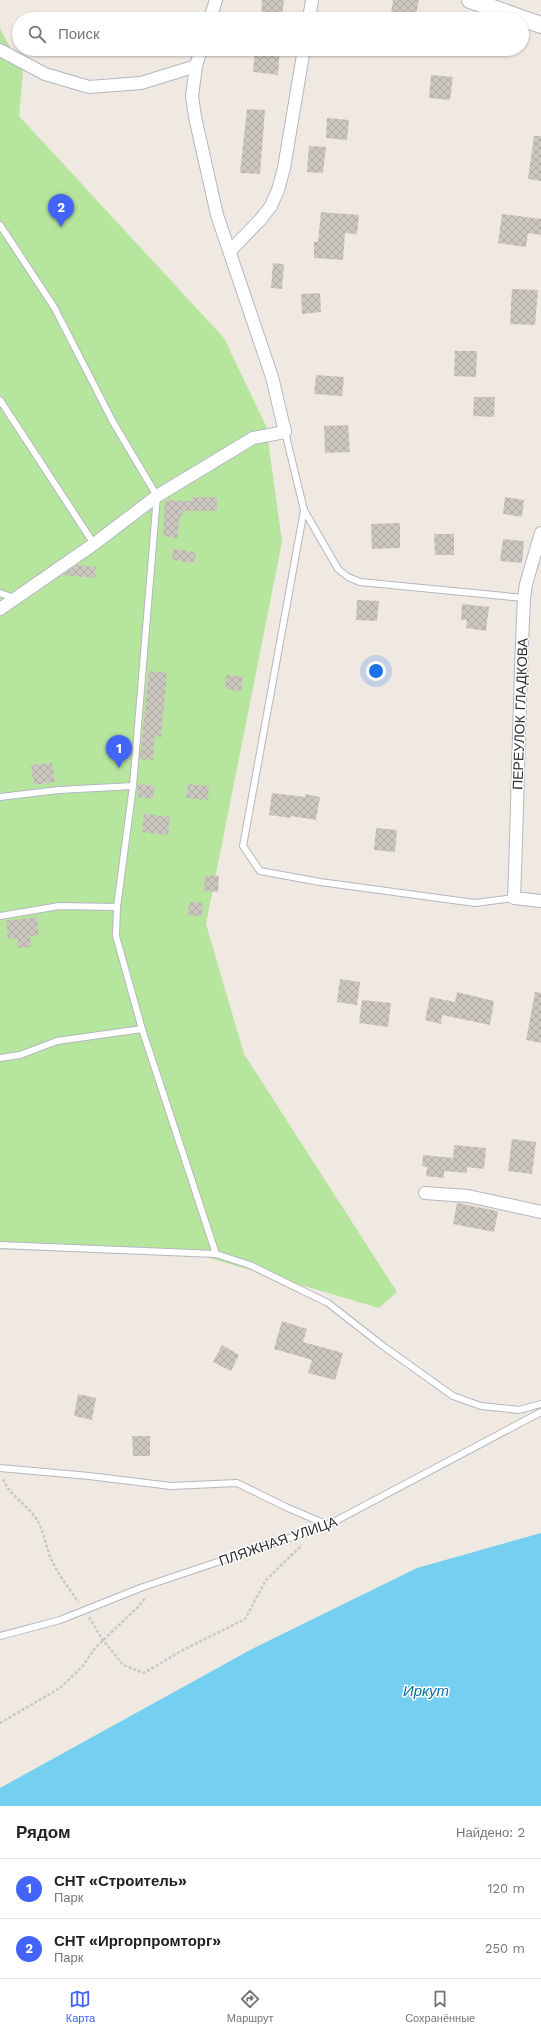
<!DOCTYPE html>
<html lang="ru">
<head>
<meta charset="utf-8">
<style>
  :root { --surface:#fff; --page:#f2f2f2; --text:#222; --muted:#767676; --line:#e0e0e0; --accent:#4264fb }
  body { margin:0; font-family:"Work Sans",sans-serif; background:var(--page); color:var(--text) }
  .you { position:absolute; left:376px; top:671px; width:14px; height:14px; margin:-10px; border:3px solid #fff; border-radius:50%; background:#1a73e8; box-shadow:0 0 0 6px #1a73e833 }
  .badge { display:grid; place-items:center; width:26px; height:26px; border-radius:50%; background:var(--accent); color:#fff; font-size:13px; font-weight:700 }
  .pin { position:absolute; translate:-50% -33px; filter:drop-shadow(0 1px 2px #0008) }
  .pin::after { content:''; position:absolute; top:21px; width:14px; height:12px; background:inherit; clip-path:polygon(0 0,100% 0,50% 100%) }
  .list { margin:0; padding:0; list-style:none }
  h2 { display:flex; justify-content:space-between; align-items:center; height:52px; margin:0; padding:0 16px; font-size:17px }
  h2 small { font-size:13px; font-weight:400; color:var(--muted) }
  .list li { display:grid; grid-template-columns:26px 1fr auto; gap:12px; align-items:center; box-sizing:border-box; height:60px; padding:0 16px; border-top:1px solid var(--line) }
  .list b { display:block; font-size:15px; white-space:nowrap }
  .list p { margin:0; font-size:13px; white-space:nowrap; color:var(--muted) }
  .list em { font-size:13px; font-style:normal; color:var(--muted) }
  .icon { flex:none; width:22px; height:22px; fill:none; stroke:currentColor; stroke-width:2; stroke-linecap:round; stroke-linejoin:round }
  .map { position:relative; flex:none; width:541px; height:1806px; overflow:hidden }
  .search { position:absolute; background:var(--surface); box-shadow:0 1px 3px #0004; left:12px; right:12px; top:12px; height:44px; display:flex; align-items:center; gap:10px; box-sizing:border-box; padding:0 14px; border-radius:22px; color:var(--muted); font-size:15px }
  .sheet { height:172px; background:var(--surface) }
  nav { display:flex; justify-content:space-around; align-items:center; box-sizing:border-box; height:56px; border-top:1px solid var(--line); background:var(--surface); font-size:11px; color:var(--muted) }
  nav a { display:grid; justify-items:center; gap:2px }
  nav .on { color:var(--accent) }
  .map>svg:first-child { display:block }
</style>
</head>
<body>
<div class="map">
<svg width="541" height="1806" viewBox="0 0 541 1806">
  <defs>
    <pattern id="building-cross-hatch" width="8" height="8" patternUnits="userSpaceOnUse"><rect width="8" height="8" fill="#cbc7bf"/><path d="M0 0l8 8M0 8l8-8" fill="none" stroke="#afaba4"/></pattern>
  </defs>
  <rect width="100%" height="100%" fill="#efe9e1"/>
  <path fill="#b6e59e" d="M0,28L23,72L19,116L224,338L266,426L282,542L206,924L244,1054L397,1292L379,1308L206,1257L0,1249Z"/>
  <path fill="#75cff0" d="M541,1533V1806H0V1788L252,1649L417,1568Z"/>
  <g fill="url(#building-cross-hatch)">
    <path d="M262,0H284L282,19H261Z"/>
    <path d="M393,0H419L415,19H390Z"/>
    <path d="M255,49H280L278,75L253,72Z"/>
    <path d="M431,75L453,77L450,100L429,98Z"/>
    <path d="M247,109L265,110L260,174L240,173Z"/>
    <path d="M327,118L349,120L347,140L326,138Z"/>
    <path d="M534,136H541V181L528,179Z"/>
    <path d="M309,146L326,147L323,173L307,172Z"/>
    <path d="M321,212L359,215L357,234L345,233L343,260L314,258V242H318Z"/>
    <path d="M502,214L541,219V235L528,233L526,247L498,243Z"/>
    <path d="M273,263L284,264L282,289L271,288Z"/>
    <path d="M512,289L538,290L535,325L510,324Z"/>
    <path d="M320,293L321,312L302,314L301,294Z"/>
    <path d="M455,351H477L476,377L454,376Z"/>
    <path d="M316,375L344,377L342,396L314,394Z"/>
    <path d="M474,397H495L494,417L473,416Z"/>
    <path d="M348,425L350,452L325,453L324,426Z"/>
    <path d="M193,497H217V511H183V516H180L177,538L163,536L165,500L193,501Z"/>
    <path d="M505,497L524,500L522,517L503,514Z"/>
    <path d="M400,523V548L372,549L371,524Z"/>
    <path d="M434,534H454V555H435Z"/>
    <path d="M503,539L524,541L522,563L500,561Z"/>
    <path d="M173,549L196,552L194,563L172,560Z"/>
    <path d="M77,565L96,567L95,578L63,575Z"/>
    <path d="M357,600L379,601L377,621L356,620Z"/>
    <path d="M462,604L489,607L486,631L466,628L467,620H461Z"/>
    <path d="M149,671L167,673L161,737L155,736L153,760L140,759Z"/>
    <path d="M226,675L243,677L241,691L225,689Z"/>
    <path d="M52,763L55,782L34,785L31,765Z"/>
    <path d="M138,784L155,786L153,799L137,797Z"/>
    <path d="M188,784L209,786L208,800L186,798Z"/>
    <path d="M272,793L305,797V794L320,797L316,820L291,816V818L269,815Z"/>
    <path d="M144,814L170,817L168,835L142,832Z"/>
    <path d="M376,828L397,830L395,852L374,850Z"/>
    <path d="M205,875L219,876L218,892L204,891Z"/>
    <path d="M189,902L203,903L202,916L188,915Z"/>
    <path d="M37,917L39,935L30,936L31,947L18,948L17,938L8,939L6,921Z"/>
    <path d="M340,979L360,982L357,1005L337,1002Z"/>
    <path d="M457,992L494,1001L490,1025L442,1015L441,1024L425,1020L430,997L455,1002Z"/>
    <path d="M535,992L541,993V1043L526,1040Z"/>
    <path d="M362,1000L391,1003L388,1027L359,1023Z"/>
    <path d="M512,1139L536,1142L532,1174L508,1171Z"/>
    <path d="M454,1145L486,1148L484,1169L467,1167V1173L444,1171V1178L426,1176L427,1167L422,1166L423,1155L453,1158Z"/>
    <path d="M457,1203L498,1211L494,1232L453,1224Z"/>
    <path d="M282,1321L307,1329L303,1342L343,1353L335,1380L308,1373L312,1360L274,1349Z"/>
    <path d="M222,1345L239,1355L231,1371L213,1362Z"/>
    <path d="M78,1394L96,1398L92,1420L74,1416Z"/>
    <path d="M132,1436H150V1456H133Z"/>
  </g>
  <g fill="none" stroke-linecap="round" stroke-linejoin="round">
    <defs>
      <g id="lane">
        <path d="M0,225L54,307L113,422L157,496L133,786L117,907L116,936L142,1029L216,1254"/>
        <path d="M0,400L94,544"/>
        <path d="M285,432L304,510L338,569L348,577L360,582L524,598"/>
        <path d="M304,510L243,846L260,871L320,882L475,903L514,898"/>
        <path d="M0,593L14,598"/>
        <path d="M0,797L59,790L133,786"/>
        <path d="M0,916L59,906L117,907"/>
        <path d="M0,1058L20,1055L57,1041L142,1029"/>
        <path d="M0,1245L216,1254L250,1265L328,1303L383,1346L453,1396L481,1406L519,1410L541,1404"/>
        <path d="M0,1468L89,1476L171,1486L237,1483L288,1508L328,1525"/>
        <path d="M0,1636L60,1620L143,1587L328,1525L541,1412"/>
      </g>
      <g id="street">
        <path d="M210,19L216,0"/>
        <path d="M309,19L312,0"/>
        <path d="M0,50L45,74L89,87L141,83L196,66"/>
        <path d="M230,251L260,220L271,206L278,190L284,168L304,49"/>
        <path d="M541,533L526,584L524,598C519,698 518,798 514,898L541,901"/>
        <path d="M0,609L94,544L157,496L253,438L285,432L272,377L217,215L195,117L192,96L196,66L201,49"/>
        <path d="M425,1193L468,1196L541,1212"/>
      </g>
      <path id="secondary" d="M470,0L541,25"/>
    </defs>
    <use href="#lane" stroke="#b4b7c1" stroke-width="8"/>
    <use href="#street" stroke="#b4b7c1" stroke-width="14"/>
    <use href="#secondary" stroke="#b4b7c1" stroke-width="18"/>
    <g stroke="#c9c9c9" stroke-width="2.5" stroke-dasharray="3 2" stroke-linecap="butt">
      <path d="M3,1479C10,1496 25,1503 35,1517C45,1531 45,1548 53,1563C59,1576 70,1589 78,1602"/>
      <path d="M89,1617L103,1640L123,1665L144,1673L181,1651L245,1619L266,1580L302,1545"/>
      <path d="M0,1723L60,1688L82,1667L95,1648L139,1606L146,1597"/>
    </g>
    <use href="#lane" stroke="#fff" stroke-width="6"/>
    <use href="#street" stroke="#fff" stroke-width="12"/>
    <use href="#secondary" stroke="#fff" stroke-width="16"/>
  </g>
  <g text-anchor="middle" stroke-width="3" stroke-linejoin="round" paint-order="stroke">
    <g font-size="14" fill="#2e2e2e" stroke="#fff">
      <text transform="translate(520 714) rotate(-88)" y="5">ПЕРЕУЛОК ГЛАДКОВА</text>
      <text transform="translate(278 1541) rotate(-19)" y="5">ПЛЯЖНАЯ УЛИЦА</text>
    </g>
    <g font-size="15" font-style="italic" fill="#0d6fa3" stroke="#fff">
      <text x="426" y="1696">Иркут</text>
    </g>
  </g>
</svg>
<div class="you"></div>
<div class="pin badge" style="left:119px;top:768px">1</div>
<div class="pin badge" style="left:61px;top:227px">2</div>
<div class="search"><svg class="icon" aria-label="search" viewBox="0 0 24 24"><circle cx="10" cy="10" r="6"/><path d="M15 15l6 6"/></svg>Поиск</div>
</div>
<section class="sheet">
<h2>Рядом<small>Найдено: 2</small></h2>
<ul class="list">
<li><span class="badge">1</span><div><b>СНТ «Строитель»</b><p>Парк</p></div><em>120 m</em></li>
<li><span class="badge">2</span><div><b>СНТ «Иргорпромторг»</b><p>Парк</p></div><em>250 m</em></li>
</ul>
</section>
<nav>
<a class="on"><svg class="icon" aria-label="map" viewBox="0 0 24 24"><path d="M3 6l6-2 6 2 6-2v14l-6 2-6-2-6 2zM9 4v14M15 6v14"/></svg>Карта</a>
<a><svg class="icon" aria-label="directions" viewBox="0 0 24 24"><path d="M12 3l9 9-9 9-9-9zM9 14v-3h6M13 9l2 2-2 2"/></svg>Маршрут</a>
<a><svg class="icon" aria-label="saved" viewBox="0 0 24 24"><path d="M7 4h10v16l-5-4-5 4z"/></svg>Сохранённые</a>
</nav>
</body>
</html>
